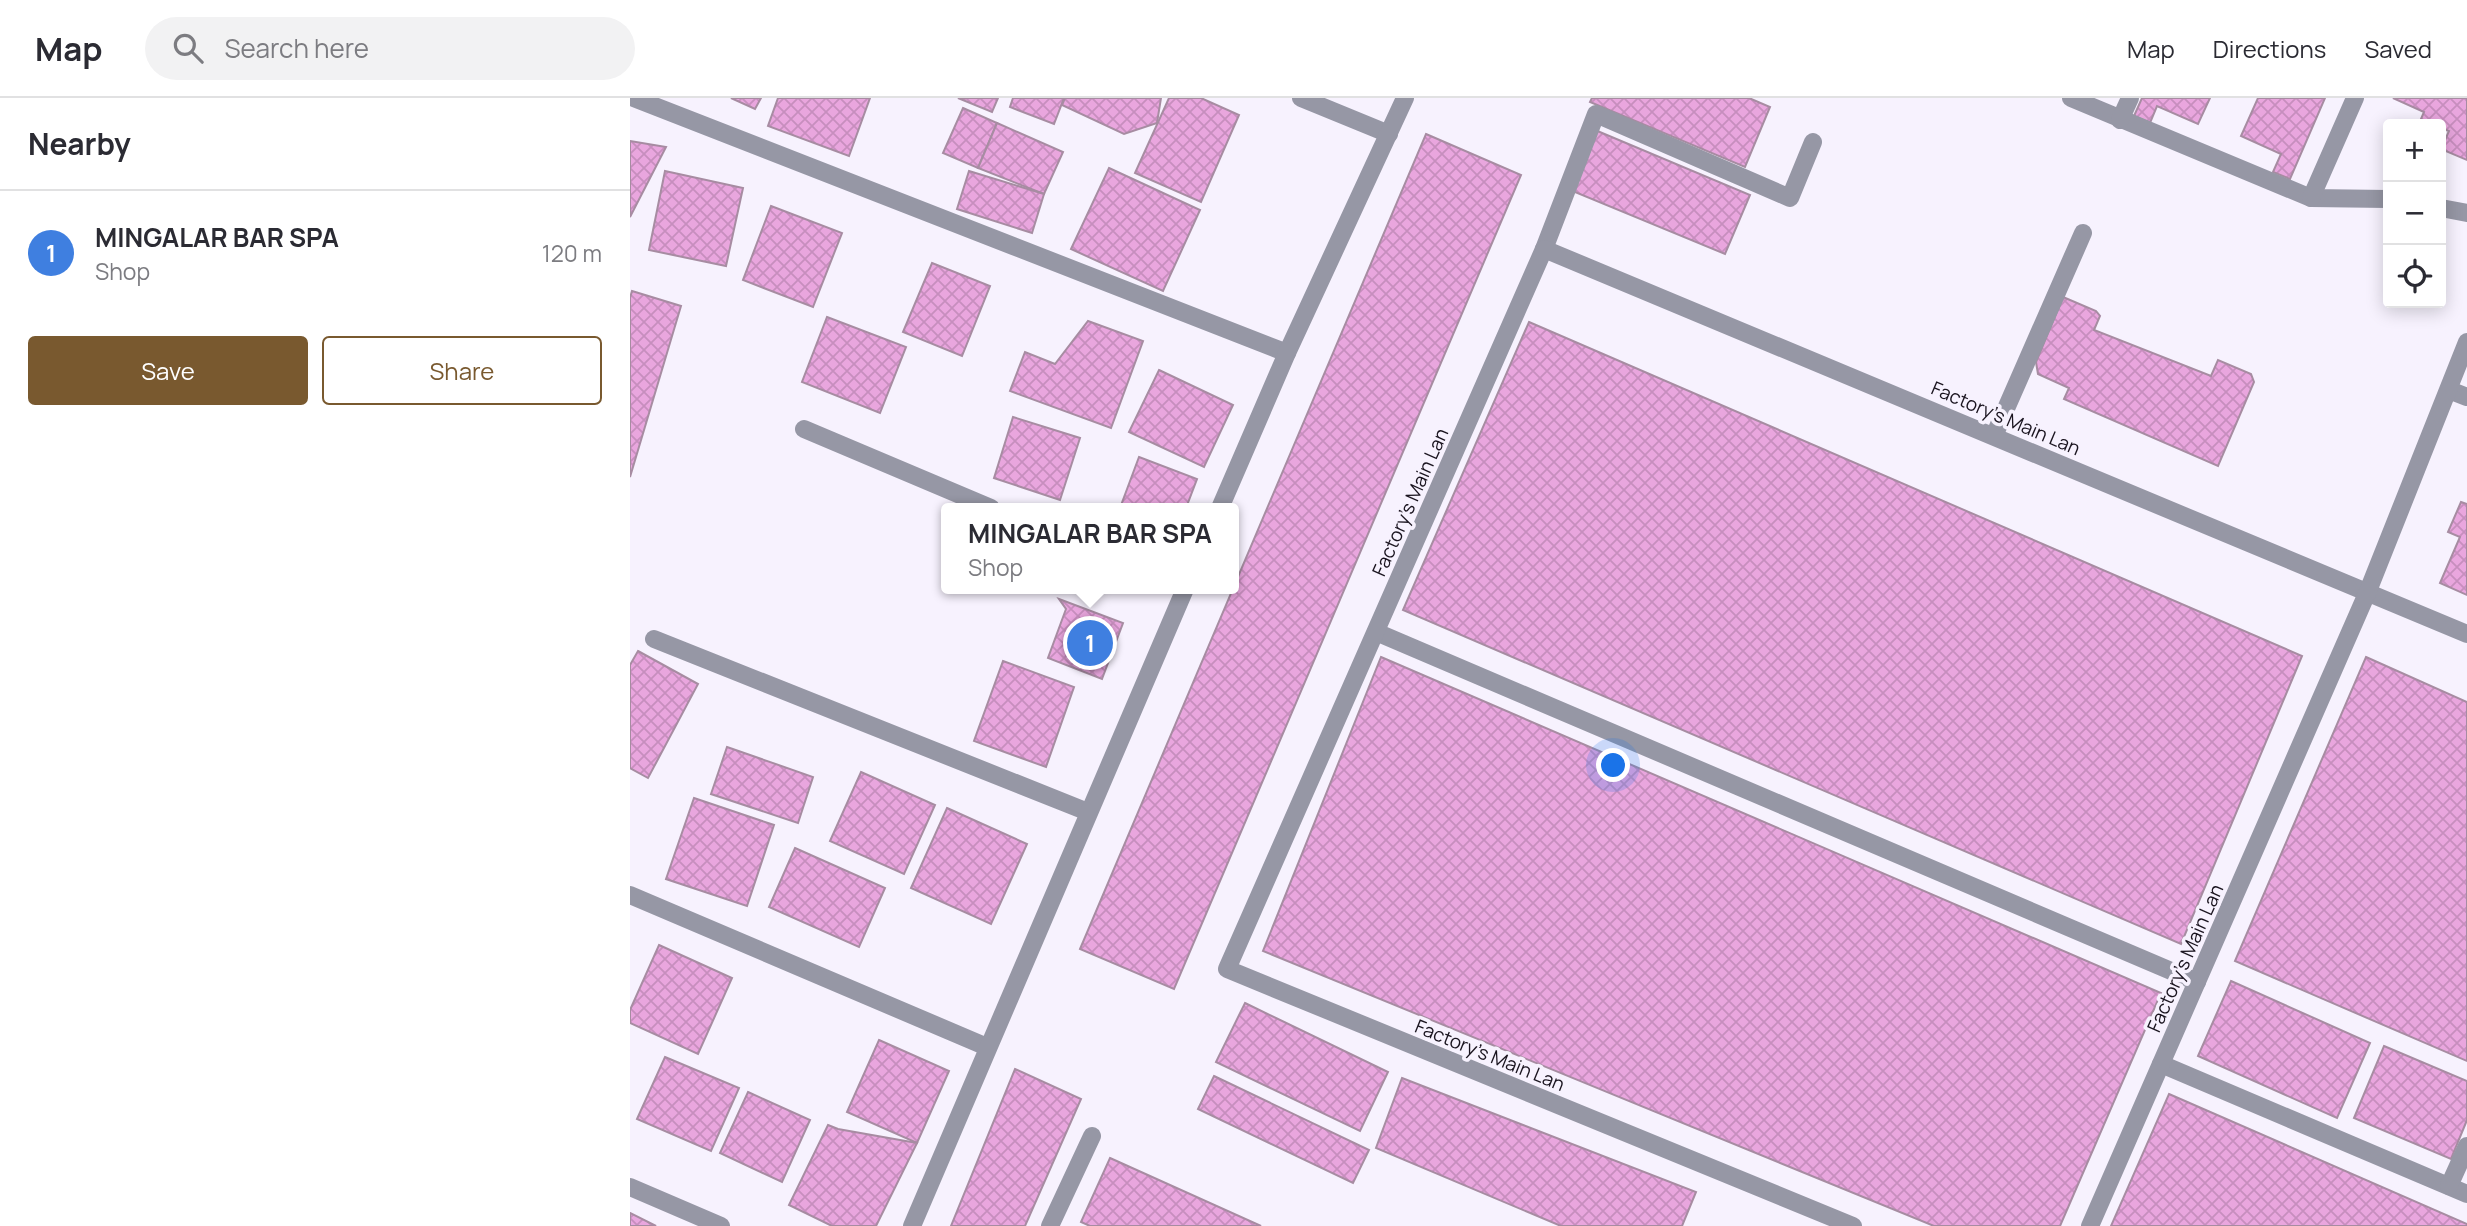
<!DOCTYPE html>
<html lang="en">
<head>
<meta charset="utf-8">
<style>
  :root { --surface:#fff; --page:#f2f2f3; --text:#2b2b33; --muted:#7c7c81; --line:#e1e1e2; --accent:#79592f }
  body { margin:0; font-family:Manrope,sans-serif; background:var(--page); color:var(--text) }
  .controls { position:absolute; right:21px; top:21px; display:grid; overflow:hidden; border-radius:7px; box-shadow:0 4px 18px #0003 }
  .controls button { width:63px; height:63px; display:grid; place-items:center; padding:0; border:0; border-bottom:2px solid var(--line); background:var(--surface); color:var(--text); font:35px sans-serif }
  .you { position:absolute; left:984px; top:668px; width:24px; height:24px; margin:-18px; border:5px solid #fff; border-radius:50%; background:#1a73e8; box-shadow:0 0 0 10px #1a73e833 }
  .badge { display:grid; place-items:center; width:46px; height:46px; border-radius:50%; background:var(--accent); color:#fff; font-size:23px; font-weight:700 }
  .pin { position:absolute; translate:-50% -50%; border:4px solid #fff; box-shadow:0 2px 7px #0006 }
  .popup { position:absolute; left:311px; top:405px; width:298px; height:91px; box-sizing:border-box; display:grid; place-content:center; border-radius:7px; background:var(--surface); filter:drop-shadow(0 2px 5px #0005); font-size:23px; white-space:nowrap; color:var(--muted) }
  .popup b { font-size:26px; color:var(--text) }
  .popup::after { content:''; position:absolute; left:50%; top:100%; margin-left:-14px; border:14px solid transparent; border-top-color:var(--surface) }
  .list { margin:0; padding:0; list-style:none }
  h2 { display:flex; justify-content:space-between; align-items:center; height:91px; margin:0; padding:0 28px; font-size:30px }
  h2 small { font-size:23px; font-weight:400; color:var(--muted) }
  .list li { display:grid; grid-template-columns:46px 1fr auto; gap:21px; align-items:center; box-sizing:border-box; height:126px; padding:0 28px; border-top:2px solid var(--line) }
  .list b { display:block; font-size:26px; white-space:nowrap }
  .list p { margin:0; font-size:23px; white-space:nowrap; color:var(--muted) }
  .list em { font-size:23px; font-style:normal; color:var(--muted) }
  .actions { display:flex; gap:14px; padding:21px 28px }
  .actions a { flex:1; padding:16px 0; border:2px solid var(--accent); border-radius:7px; text-align:center; font-size:24px; color:var(--accent) }
  .actions .main { background:var(--accent); color:#fff }
  .icon { flex:none; width:38px; height:38px; fill:none; stroke:currentColor; stroke-width:2; stroke-linecap:round; stroke-linejoin:round }
  .map { position:relative; flex:none; width:1837px; height:1128px; overflow:hidden }
  header { display:flex; align-items:center; gap:42px; box-sizing:border-box; height:98px; padding:0 35px; background:var(--surface); border-bottom:2px solid var(--line) }
  header strong { font-size:33px }
  nav { display:flex; gap:38px; margin-inline-start:auto; font-size:24px }
  .search { width:490px; height:63px; background:var(--page); display:flex; align-items:center; gap:18px; box-sizing:border-box; padding:0 24px; border-radius:38px; color:var(--muted); font-size:26px }
  main { display:flex }
  aside { flex:1; background:var(--surface) }
  .map>svg:first-child { display:block }
</style>
</head>
<body>
<header>
<strong>Map</strong>
<div class="search"><svg class="icon" aria-label="search" viewBox="0 0 24 24"><circle cx="10" cy="10" r="6"/><path d="M15 15l6 6"/></svg>Search here</div>
<nav><a>Map</a><a>Directions</a><a>Saved</a></nav>
</header>
<main>
<aside>
<h2>Nearby<small></small></h2>
<ul class="list">
<li><span class="badge" style="background:#3f7fe0">1</span><div><b>MINGALAR BAR SPA</b><p>Shop</p></div><em>120 m</em></li>
</ul>
<div class="actions"><a class="main">Save</a><a>Share</a></div>
</aside>
<div class="map">
<svg width="1837" height="1128" viewBox="0 0 1837 1128">
  <defs>
    <pattern id="building-cross-hatch" width="8" height="8" patternUnits="userSpaceOnUse" patternTransform="scale(1.75)"><rect width="8" height="8" fill="#e9a6de"/><path d="M0 0l8 8M0 8l8-8" fill="none" stroke="#c78ebe"/></pattern>
  </defs>
  <rect width="100%" height="100%" fill="#f7f2fe"/>
  <g fill="url(#building-cross-hatch)" stroke="#a78ca2" stroke-width="2">
    <path d="M101,0H131L125,11Z"/>
    <path d="M148,0H240L219,58L138,28Z"/>
    <path d="M328,0H368L362,14Z"/>
    <path d="M383,0H434L424,26L380,9Z"/>
    <path d="M435,0H531L527,25L494,36L432,7Z"/>
    <path d="M539,0H571L609,17L571,104L505,75Z"/>
    <path d="M962,0H1119L1140,9L1115,69L960,4Z"/>
    <path d="M1512,0H1580L1568,26L1527,8L1520,25L1504,18Z"/>
    <path d="M1628,0H1695L1660,81L1643,74L1651,56L1611,38Z"/>
    <path d="M1763,0H1837V62L1811,51L1819,33L1811,30V26H1803L1791,21L1794,14Z"/>
    <path d="M333,10L367,25L348,70L313,55Z"/>
    <path d="M367,25L433,54L414,96L348,70Z"/>
    <path d="M965,32L1120,97L1095,156L940,92Z"/>
    <path d="M796,36L891,77L544,891L450,851Z"/>
    <path d="M0,43L36,49L0,119Z"/>
    <path d="M479,70L570,112L533,193L441,151Z"/>
    <path d="M35,73L113,90L96,168L19,152Z"/>
    <path d="M339,73L414,96L402,135L327,111Z"/>
    <path d="M141,108L212,135L183,209L113,182Z"/>
    <path d="M302,165L360,188L332,258L273,234Z"/>
    <path d="M2,193L51,208L0,379V200Z"/>
    <path d="M1433,199L1466,213L1470,218L1464,232L1581,278L1588,262L1621,276L1624,284L1588,368L1434,301L1439,290L1408,276L1406,264Z"/>
    <path d="M197,219L276,249L250,315L172,284Z"/>
    <path d="M458,223L513,243L481,330L380,293L395,254L425,266Z"/>
    <path d="M899,224L1672,558L1551,846L773,512Z"/>
    <path d="M529,272L603,307L574,369L499,334Z"/>
    <path d="M383,319L450,340L430,402L364,380Z"/>
    <path d="M509,359L567,381L556,410H490Z"/>
    <path d="M1831,404L1837,406V497L1810,485L1830,439L1818,434Z"/>
    <path d="M429,501L493,525L472,581L418,560L436,511Z"/>
    <path d="M8,553L68,586L18,680L0,670V567Z"/>
    <path d="M751,559L1531,895L1430,1128H1304L633,853Z"/>
    <path d="M1736,559L1837,604V963L1605,863Z"/>
    <path d="M373,563L444,589L416,669L344,643Z"/>
    <path d="M97,649L183,679L168,725L81,696Z"/>
    <path d="M231,674L305,707L274,776L200,743Z"/>
    <path d="M64,700L144,727L117,808L36,781Z"/>
    <path d="M317,710L397,746L361,826L281,790Z"/>
    <path d="M165,750L255,790L229,849L139,809Z"/>
    <path d="M29,847L102,880L68,956L0,925V912Z"/>
    <path d="M1601,883L1740,945L1707,1020L1568,958Z"/>
    <path d="M615,905L758,974L730,1033L586,964Z"/>
    <path d="M249,942L319,973L287,1045L217,1014Z"/>
    <path d="M1754,948L1837,983V1022L1821,1061L1724,1020Z"/>
    <path d="M35,959L109,990L81,1053L7,1021Z"/>
    <path d="M385,971L451,1001L395,1128H321Z"/>
    <path d="M584,978L739,1052L723,1085L568,1011Z"/>
    <path d="M772,980L1066,1094L1052,1128H931L746,1050Z"/>
    <path d="M118,994L180,1022L152,1084L90,1055Z"/>
    <path d="M1539,996L1837,1126V1128H1481Z"/>
    <path d="M198,1027L208,1031L287,1045L246,1128H202L159,1107Z"/>
    <path d="M480,1060L631,1128H460L451,1124Z"/>
    <path d="M0,1115L26,1128H0Z"/>
  </g>
  <g fill="none" stroke-linecap="round" stroke-linejoin="round">
    <g stroke="#9697a5" stroke-width="18">
      <path d="M1441,0L1681,100L1758,101"/>
      <path d="M1490,22L1500,0"/>
      <path d="M1681,100L1725,0"/>
      <path d="M1811,110L1837,115"/>
      <path d="M914,151L966,16L1160,100L1183,44"/>
      <path d="M1819,292L1837,299"/>
      <path d="M1364,338L1453,135"/>
      <path d="M746,534L1567,884"/>
      <path d="M1531,966L1837,1096"/>
      <path d="M1819,1088L1837,1048"/>
      <path d="M420,1128L462,1038"/>
      <path d="M1223,1128L597,871L914,151L1837,536"/>
      <path d="M1460,1128L1738,493L1837,244"/>
    </g>
    <g stroke="#9697a5" stroke-width="18">
      <path d="M4,0L657,255"/>
      <path d="M671,0L759,36"/>
      <path d="M174,331L361,410"/>
      <path d="M590,410L657,255L775,0"/>
      <path d="M24,541L458,714"/>
      <path d="M0,797L357,949"/>
      <path d="M0,1089L91,1128"/>
      <path d="M282,1128L555,491"/>
    </g>
  </g>
  <g text-anchor="middle" stroke-width="7" stroke-linejoin="round" paint-order="stroke">
    <g font-size="19" fill="#1a141f" stroke="#f7f2fe">
      <text transform="translate(1376 320) rotate(23)" y="7">Factory's Main Lan</text>
      <text transform="translate(780 404) rotate(-66)" y="7">Factory's Main Lan</text>
      <text transform="translate(1555 860) rotate(-66)" y="7">Factory's Main Lan</text>
      <text transform="translate(860 957) rotate(22)" y="7">Factory's Main Lan</text>
    </g>
  </g>
</svg>
<div class="controls">
<button>+</button>
<button>−</button>
<button><svg class="icon" aria-label="locate" viewBox="0 0 24 24"><circle cx="12" cy="12" r="6"/><path d="M12 2v4M12 18v4M2 12h4M18 12h4"/></svg></button>
</div>
<div class="you"></div>
<div class="pin badge" style="left:460px;top:545px;background:#3f7fe0">1</div>
<div class="popup"><b>MINGALAR BAR SPA</b>Shop</div>
</div>
</main>
</body>
</html>
